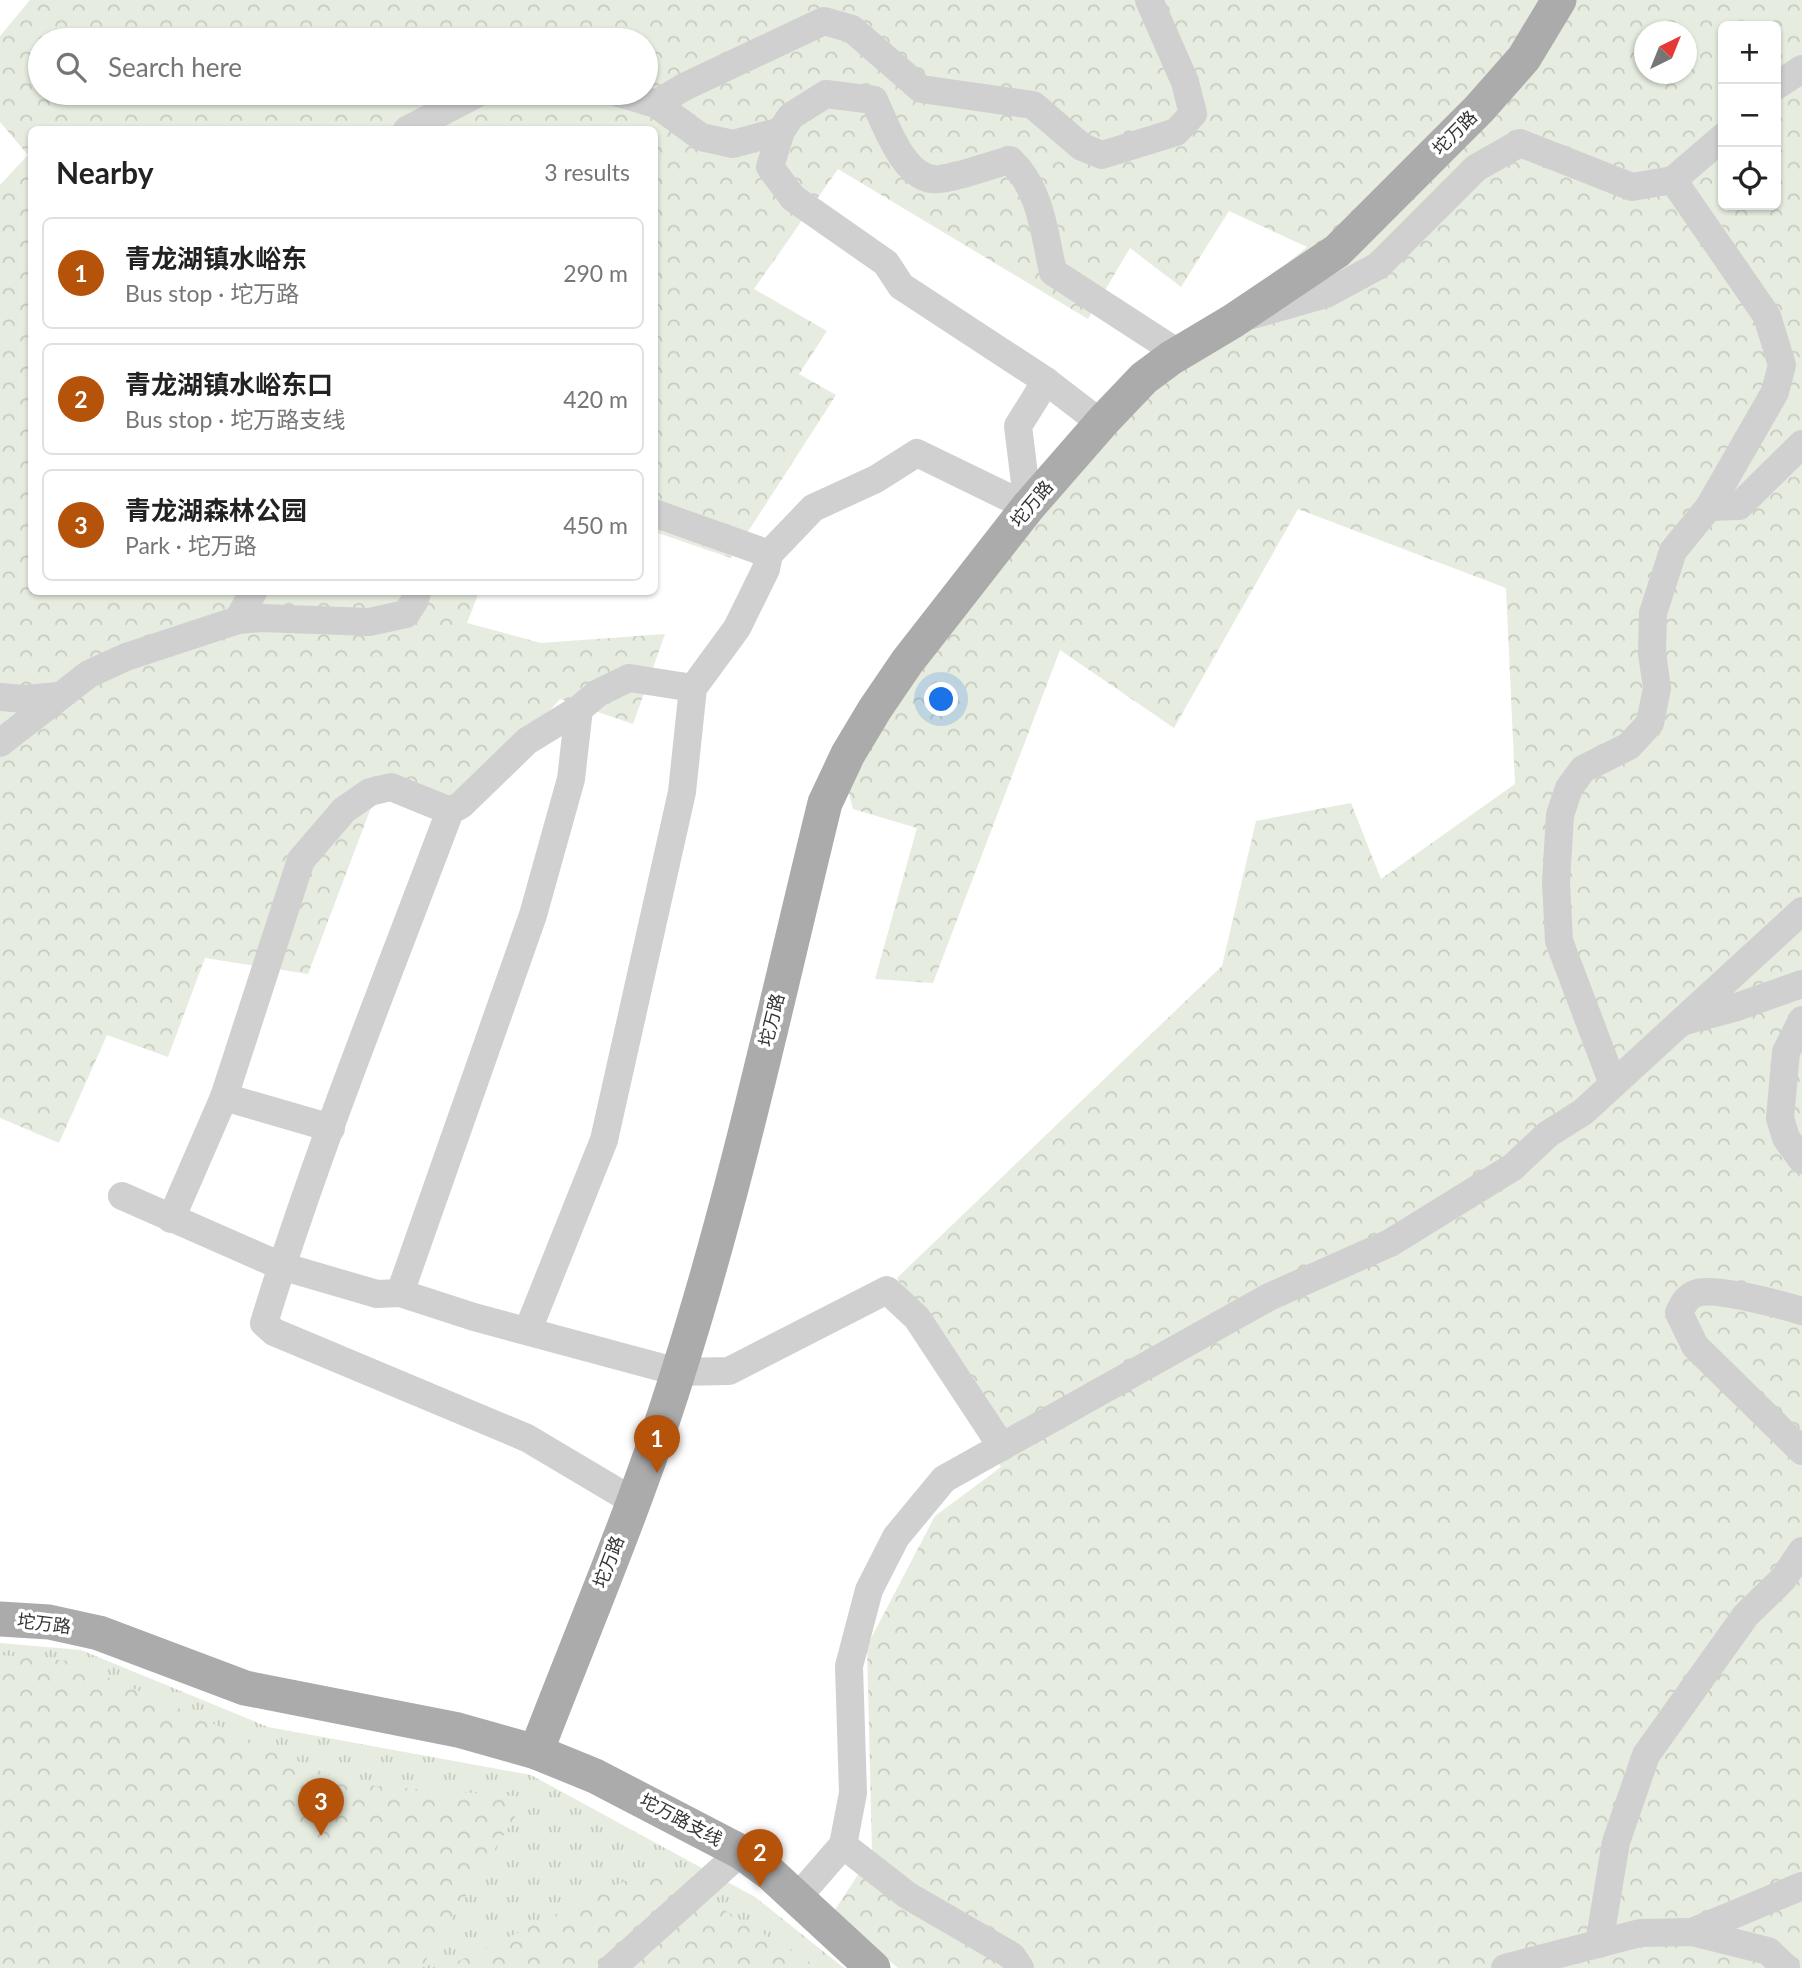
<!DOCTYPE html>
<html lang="en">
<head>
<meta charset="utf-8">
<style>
  :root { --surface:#fff; --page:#f2f2f2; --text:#222; --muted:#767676; --line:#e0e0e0; --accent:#b45309 }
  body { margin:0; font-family:Lato,"Noto Sans SC",sans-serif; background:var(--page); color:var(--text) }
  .controls { position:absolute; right:21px; top:21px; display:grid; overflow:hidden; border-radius:10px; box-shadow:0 2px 5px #0004 }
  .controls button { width:63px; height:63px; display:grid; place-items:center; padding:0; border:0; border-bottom:2px solid var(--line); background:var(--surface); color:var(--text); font:35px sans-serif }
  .compass { position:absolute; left:1634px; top:21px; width:63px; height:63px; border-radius:50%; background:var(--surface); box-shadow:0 2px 5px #0004; rotate:43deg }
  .you { position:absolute; left:942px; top:700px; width:24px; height:24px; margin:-18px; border:5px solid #fff; border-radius:50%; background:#1a73e8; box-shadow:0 0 0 10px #1a73e833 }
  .badge { display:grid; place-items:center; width:46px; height:46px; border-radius:50%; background:var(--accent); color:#fff; font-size:23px; font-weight:700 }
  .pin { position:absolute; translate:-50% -58px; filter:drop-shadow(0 2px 4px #0008) }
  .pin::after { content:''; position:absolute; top:37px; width:24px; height:21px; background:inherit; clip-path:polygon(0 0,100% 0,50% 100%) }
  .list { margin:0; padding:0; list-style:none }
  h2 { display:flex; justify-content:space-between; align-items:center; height:91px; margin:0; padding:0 28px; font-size:30px }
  h2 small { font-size:23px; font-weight:400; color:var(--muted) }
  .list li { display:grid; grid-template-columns:46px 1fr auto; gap:21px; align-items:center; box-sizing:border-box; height:112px; margin:0 14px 14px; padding:0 14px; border:2px solid var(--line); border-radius:10px }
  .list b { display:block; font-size:26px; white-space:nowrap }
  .list p { margin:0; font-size:23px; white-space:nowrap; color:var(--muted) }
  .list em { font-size:23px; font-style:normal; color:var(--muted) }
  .icon { flex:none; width:38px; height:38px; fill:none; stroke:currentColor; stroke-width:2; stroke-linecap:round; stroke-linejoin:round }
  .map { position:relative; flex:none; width:1802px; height:1968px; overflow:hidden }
  .search { position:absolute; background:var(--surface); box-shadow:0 2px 5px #0004; left:28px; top:28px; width:630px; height:77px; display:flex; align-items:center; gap:18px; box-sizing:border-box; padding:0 24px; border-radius:38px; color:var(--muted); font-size:26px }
  .panel { position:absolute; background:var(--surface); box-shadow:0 2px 5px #0004; left:28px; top:126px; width:630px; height:469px; border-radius:10px }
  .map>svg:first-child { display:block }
</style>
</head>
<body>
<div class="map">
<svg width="1802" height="1968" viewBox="0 0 1802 1968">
  <defs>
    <pattern id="grass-tufts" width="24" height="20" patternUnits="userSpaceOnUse" patternTransform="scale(1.75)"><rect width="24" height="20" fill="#e6ecdf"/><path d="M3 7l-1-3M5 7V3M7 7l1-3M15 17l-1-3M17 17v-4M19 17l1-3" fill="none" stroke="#c6cbc0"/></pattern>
    <pattern id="forest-crowns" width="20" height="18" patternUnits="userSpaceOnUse" patternTransform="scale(1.75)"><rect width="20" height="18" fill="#e6ecdf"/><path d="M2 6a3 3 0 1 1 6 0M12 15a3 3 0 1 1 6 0" fill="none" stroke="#c6cbc0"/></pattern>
  </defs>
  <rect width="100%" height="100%" fill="#fff"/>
  <path fill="url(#grass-tufts)" d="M0,1643L81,1650L268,1727L531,1775L755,1897L844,1968H0Z"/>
  <g fill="url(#forest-crowns)" fill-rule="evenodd">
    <path d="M30,0H1802V1968H898L833,1913L872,1853L867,1646L935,1516L1001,1467L897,1278L1222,966L1256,821L1351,803L1381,879L1515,784L1506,588L1298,509L1174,728L1060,650L933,983L875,979L917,828L853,809L837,748L1134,390L1307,247L1229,211L1181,287L1130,248L1088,319L838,169L754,289L827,331L799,374L836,395L731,558L655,532L654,130H32V592H479L467,623L541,643L665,634L633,724L560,699L462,812L375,797L308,974L205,958L168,1057L107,1035L59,1143L0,1118V185L28,155L0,122V36ZM1723,26H1776V205H1723ZM1644,32H1686V74H1644ZM40,40H646V93H40Z"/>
    <path d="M0,1655L71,1661L350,1784L527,1797L421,1968H0Z"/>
    <path d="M654,1867L819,1968H444Z"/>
  </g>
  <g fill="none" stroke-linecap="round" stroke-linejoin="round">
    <g stroke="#d0d0d0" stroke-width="28">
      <path d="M1776,86L1802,69"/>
      <path d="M619,93L656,104L684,87L824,21L852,29L921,89L1033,105L1082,147L1102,155L1176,132L1193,114L1185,82L1149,0"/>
      <path d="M656,104L701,137L733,144L781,131"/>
      <path d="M407,130L478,93"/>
      <path d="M1252,315L1326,294L1378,266L1476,168L1520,143L1632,187L1673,180L1723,137"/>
      <path d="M1046,381L901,286L886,263L793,198L770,167L781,131L791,116L826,94L874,100C886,125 905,184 940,179C963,176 987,166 1010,160C1041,189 1044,232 1053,272L1178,353"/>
      <path d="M1028,507L1018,426L1046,381L1102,424"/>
      <path d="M1709,507L1739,506L1802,444"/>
      <path d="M654,513L769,554"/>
      <path d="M238,620L253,592"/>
      <path d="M0,697L24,699L60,696"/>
      <path d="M0,743L89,674L126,657L238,620L262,618L369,622L406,614L415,600L417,592"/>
      <path d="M1802,1020L1786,1052L1780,1118L1786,1138L1802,1160"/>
      <path d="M1685,1021L1734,1008L1802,984"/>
      <path d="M1613,1084L1559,941L1556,882L1560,815L1569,788L1583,769L1629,746L1650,723L1657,688L1652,653L1653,613L1673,551L1709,507L1775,392L1782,365L1767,316L1673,180"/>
      <path d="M224,1097L331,1128"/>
      <path d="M122,1196L281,1266L377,1294L400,1293L474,1317L678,1372L729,1371L887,1290L917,1318L1002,1447"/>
      <path d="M171,1219L224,1097L301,860L344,810L370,792L391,787L450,811"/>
      <path d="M400,1293L533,915L571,779L579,709"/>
      <path d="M1802,1311C1782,1305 1716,1287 1697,1293C1687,1296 1683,1304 1679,1313L1695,1346L1802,1451"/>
      <path d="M528,1330L604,1140L682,792L693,688L737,628L766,569L769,554L813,508L876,479L917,453L1028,507"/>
      <path d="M633,1501L527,1438L274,1332L264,1323C317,1150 386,981 450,811L461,805L527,741L579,709L598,693L629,678L693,688"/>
      <path d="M843,1845L907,1895L1012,1956L1020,1968"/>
      <path d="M797,1898L843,1845L853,1793L849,1666L869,1590L896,1537L944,1479L1269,1297L1390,1243L1513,1167L1548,1134L1583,1112L1802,911"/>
      <path d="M1692,1932L1802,1886"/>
      <path d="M1599,1944L1616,1842L1646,1755L1746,1615L1783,1579L1802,1551"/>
      <path d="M612,1968L741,1852"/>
      <path d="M1505,1968L1640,1933L1692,1932L1768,1951L1786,1968"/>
    </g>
    <g stroke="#ababab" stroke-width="35">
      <path d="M0,1619L49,1622L99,1633L245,1688L458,1730L536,1752L595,1776L741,1852L771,1874L873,1968"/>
      <path d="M536,1752C584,1627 637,1504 677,1376C737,1188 778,994 825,803L848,754L875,709L907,662L1028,507L1104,420L1144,378L1171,358L1233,321L1337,251L1479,109L1524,58L1559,0"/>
    </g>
  </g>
  <g text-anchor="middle" stroke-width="7" stroke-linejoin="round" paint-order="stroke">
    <g font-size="18" fill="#333" stroke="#fff">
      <text transform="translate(1455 133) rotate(-45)" y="6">坨万路</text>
      <text transform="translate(1032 504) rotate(-50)" y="6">坨万路</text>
      <text transform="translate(772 1020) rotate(-76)" y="6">坨万路</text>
      <text transform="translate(609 1562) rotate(-69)" y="6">坨万路</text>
      <text transform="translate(44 1624) rotate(7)" y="6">坨万路</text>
      <text transform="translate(681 1820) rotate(28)" y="6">坨万路支线</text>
    </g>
  </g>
</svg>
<div class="controls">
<button>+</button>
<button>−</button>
<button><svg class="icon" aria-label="locate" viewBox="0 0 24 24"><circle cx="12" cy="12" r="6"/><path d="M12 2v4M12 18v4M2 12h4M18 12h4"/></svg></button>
</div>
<svg class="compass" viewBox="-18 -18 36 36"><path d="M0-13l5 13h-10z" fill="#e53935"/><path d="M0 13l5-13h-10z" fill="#767676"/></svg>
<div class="you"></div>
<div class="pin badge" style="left:657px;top:1473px">1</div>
<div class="pin badge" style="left:760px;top:1887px">2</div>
<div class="pin badge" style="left:321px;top:1836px">3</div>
<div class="search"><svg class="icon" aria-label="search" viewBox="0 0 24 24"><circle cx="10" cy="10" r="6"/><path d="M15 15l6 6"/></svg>Search here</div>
<section class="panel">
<h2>Nearby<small>3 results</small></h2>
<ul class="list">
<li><span class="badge">1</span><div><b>青龙湖镇水峪东</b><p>Bus stop · 坨万路</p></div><em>290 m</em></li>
<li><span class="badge">2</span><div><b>青龙湖镇水峪东口</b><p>Bus stop · 坨万路支线</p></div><em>420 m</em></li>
<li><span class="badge">3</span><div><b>青龙湖森林公园</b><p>Park · 坨万路</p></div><em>450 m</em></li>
</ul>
</section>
</div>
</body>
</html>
